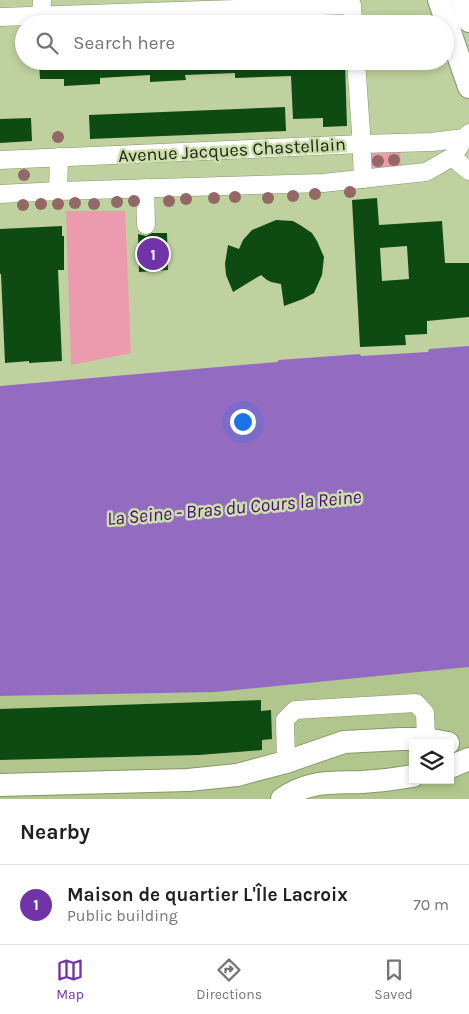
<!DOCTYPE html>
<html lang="en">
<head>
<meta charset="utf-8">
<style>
  :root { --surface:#fff; --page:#f6f6f6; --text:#202124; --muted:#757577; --line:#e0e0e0; --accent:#7033a8 }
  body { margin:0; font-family:Karla,sans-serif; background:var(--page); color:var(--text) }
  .controls { position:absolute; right:15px; bottom:15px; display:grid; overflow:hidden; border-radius:0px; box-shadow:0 2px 8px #0003 }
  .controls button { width:45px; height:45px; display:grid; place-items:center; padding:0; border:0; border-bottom:1px solid var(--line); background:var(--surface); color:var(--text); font:25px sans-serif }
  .you { position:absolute; left:242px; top:421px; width:18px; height:18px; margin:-12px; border:4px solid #fff; border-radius:50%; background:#1a73e8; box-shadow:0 0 0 8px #1a73e833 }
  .badge { display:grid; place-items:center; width:32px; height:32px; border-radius:50%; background:var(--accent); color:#fff; font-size:16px; font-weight:700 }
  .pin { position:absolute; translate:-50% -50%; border:2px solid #fff; box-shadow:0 1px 5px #0006 }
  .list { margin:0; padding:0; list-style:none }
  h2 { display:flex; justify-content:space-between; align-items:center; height:65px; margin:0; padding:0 20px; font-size:21px }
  h2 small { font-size:16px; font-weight:400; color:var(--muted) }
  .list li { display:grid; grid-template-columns:32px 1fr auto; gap:15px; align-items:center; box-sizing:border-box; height:80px; padding:0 20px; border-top:1px solid var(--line) }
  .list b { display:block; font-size:19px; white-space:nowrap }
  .list p { margin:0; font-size:16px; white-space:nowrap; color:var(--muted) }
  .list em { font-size:16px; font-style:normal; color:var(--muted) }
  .icon { flex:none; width:28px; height:28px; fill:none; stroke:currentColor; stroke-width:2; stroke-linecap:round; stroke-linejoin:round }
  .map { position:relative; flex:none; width:469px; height:799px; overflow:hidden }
  .search { position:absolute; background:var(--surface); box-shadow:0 2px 8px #0003; left:15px; right:15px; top:15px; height:55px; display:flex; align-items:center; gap:12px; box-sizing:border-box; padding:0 18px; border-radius:28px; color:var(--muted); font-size:19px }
  .sheet { height:145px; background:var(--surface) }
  nav { display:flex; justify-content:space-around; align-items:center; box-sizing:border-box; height:70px; border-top:1px solid var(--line); background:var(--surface); font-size:14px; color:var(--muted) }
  nav a { display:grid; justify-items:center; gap:2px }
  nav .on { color:var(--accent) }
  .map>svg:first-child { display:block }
</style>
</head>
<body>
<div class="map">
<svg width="469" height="799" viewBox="0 0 469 799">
  <rect width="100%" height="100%" fill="#bfd19e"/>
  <path fill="#b1c68c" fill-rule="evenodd" d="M469,667V799H0V696L216,692ZM413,743H450V780H413Z"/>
  <g fill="#ec9bae">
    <path d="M400,151L401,168L374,169L371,166V155L375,152Z"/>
    <path d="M66,211H125L131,353L71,365Z"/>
  </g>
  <path fill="#936bc1" d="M469,346V667L216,692L0,696V386L277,362L279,360L360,354L361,356L428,352L429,349Z"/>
  <g fill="#0e4b13" fill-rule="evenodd">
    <path d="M39,61H345L347,126L323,127V118L293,119L291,76L235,78V73L185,75L186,80L150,82V75L100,78V84L64,86V79H40Z"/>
    <path d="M285,107L286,131L90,139L89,115Z"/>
    <path d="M31,118L32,141L0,143V119Z"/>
    <path d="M377,198L379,225L442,221L445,263H469V317L427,321V334L405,335L406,345L360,347L352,200ZM407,246L409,279L382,281L380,248Z"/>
    <path d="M276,220L293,221L300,225L312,233L317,241L324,257L322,275L314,293L303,299L284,306L281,284L271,282L267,280L261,275L233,292L226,275L225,264L228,245L239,249L243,240L252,230Z"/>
    <path d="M62,226V236H64V270H58L62,361L29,363V361L5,363L1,274H0V229Z"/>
    <path d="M152,233H167L168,270L139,272L138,234L146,236Z"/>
    <path d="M261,700V711L271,710L272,739L262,740V750L199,755L0,760V709Z"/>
  </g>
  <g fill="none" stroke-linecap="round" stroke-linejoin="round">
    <defs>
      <g id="minor">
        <path d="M41,16L42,0"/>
        <path d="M0,17L352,5L353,24"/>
        <path d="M356,61L361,132L363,179"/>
        <path d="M452,157L469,171"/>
        <path d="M0,160L362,144L432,142L464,138"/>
        <path d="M145,188L146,225"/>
        <path d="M58,191L59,157"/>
        <path d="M0,194L58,191L323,183L426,172L452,157L469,133"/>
        <path d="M286,762L285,720L295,710L416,703L425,713L426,739"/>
      </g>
      <g id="major">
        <path d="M439,0L469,87"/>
        <path d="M462,0L469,21"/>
        <path d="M450,767L469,759"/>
        <path d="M0,785L188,780L237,775L286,762L344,742L401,739H426L448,743"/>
        <path d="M282,799C309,780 331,783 362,782C379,781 396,779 413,776"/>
      </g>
    </defs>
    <use href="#minor" stroke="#869766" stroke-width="19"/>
    <use href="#major" stroke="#869766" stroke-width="24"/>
    <use href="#minor" stroke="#fff" stroke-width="18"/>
    <use href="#major" stroke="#fff" stroke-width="22"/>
  </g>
  <g fill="#946865">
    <circle cx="58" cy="137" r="6"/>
    <circle cx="394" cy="160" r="6"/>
    <circle cx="378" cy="161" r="6"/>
    <circle cx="24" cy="175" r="6"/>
    <circle cx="350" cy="192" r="6"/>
    <circle cx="315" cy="194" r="6"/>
    <circle cx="293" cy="196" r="6"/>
    <circle cx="235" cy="197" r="6"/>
    <circle cx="214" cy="198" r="6"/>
    <circle cx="268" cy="198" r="6"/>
    <circle cx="186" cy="199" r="6"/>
    <circle cx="134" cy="201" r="6"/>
    <circle cx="169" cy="201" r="6"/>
    <circle cx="117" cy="202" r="6"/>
    <circle cx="75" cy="203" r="6"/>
    <circle cx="41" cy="204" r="6"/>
    <circle cx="58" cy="204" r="6"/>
    <circle cx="94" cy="204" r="6"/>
    <circle cx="23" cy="205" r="6"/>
  </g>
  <g text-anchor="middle" stroke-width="5" stroke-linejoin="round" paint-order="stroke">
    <g font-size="18" fill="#202613" stroke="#cbdeab">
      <text transform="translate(232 150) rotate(-3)" y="6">Avenue Jacques Chastellain</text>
    </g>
    <g font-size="19" font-style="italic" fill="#4a0b77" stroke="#cbdeab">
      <text transform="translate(234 507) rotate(-5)" y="7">La Seine - Bras du Cours la Reine</text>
    </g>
  </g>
</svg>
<div class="controls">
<button><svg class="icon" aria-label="layers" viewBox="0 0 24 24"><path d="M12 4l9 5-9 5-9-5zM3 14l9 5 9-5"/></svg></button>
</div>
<div class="you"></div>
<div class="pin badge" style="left:153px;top:254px">1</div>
<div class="search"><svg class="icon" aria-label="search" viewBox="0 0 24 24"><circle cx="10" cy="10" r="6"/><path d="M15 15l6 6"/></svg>Search here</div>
</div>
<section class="sheet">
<h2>Nearby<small></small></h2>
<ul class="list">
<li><span class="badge">1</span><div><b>Maison de quartier L'Île Lacroix</b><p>Public building</p></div><em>70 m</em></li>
</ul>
</section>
<nav>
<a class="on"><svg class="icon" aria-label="map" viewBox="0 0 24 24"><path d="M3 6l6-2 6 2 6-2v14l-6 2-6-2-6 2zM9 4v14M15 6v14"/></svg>Map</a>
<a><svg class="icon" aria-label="directions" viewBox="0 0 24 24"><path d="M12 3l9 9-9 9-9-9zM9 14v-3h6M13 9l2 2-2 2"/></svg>Directions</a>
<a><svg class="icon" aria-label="saved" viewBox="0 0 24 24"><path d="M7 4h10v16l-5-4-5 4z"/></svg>Saved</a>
</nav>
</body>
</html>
